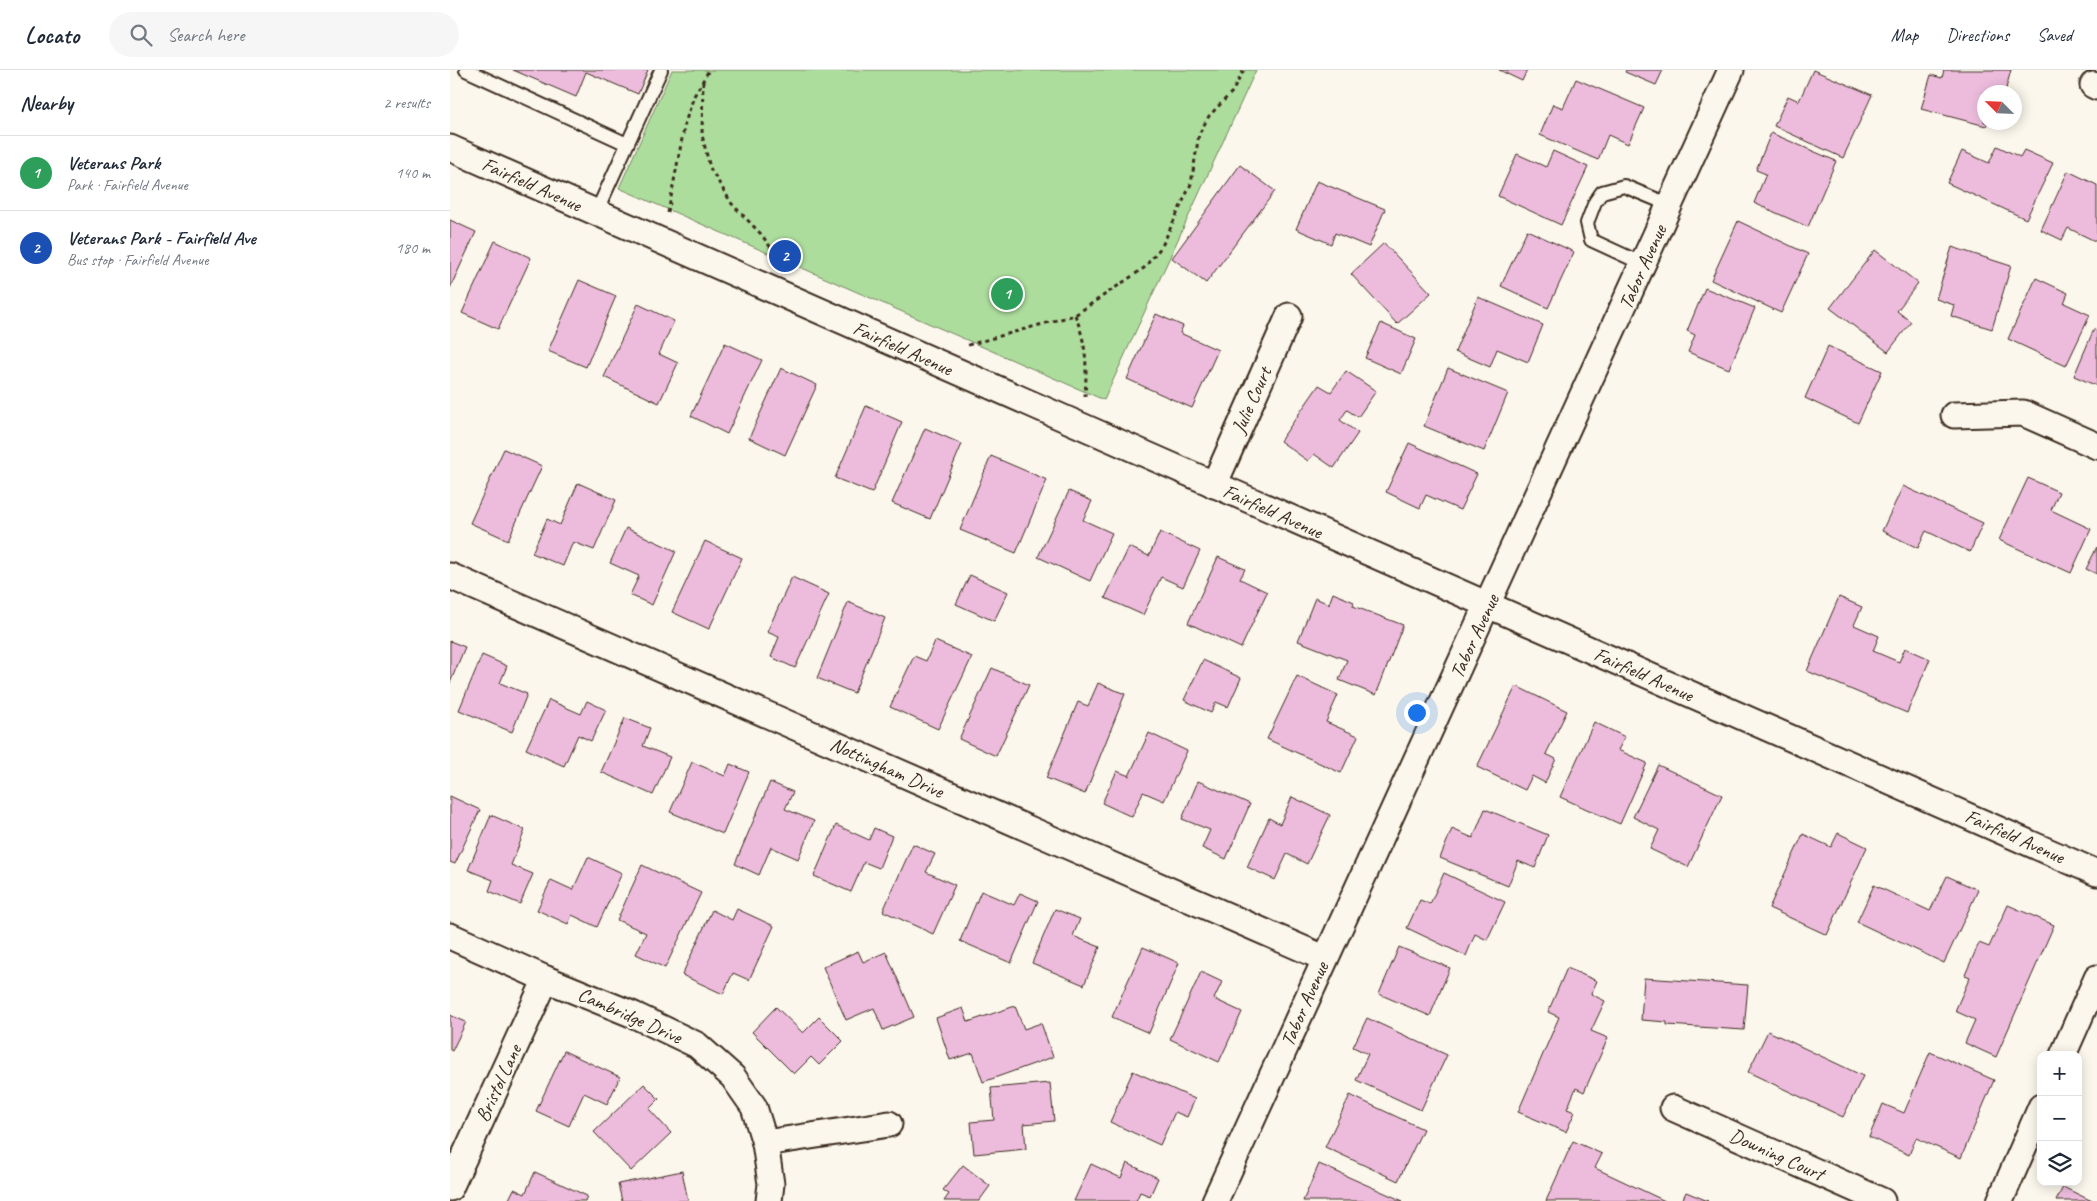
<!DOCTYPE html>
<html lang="en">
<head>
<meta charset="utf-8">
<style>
  :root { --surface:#fff; --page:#f6f6f7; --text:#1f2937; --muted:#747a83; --line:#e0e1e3; --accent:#d93025 }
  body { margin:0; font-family:Caveat,sans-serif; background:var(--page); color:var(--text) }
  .controls { position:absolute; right:15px; bottom:15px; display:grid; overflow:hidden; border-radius:10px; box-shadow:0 2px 12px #0003 }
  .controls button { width:45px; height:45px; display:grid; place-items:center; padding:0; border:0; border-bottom:1px solid var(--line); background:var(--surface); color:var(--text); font:25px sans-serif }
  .compass { position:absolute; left:1527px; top:15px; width:45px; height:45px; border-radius:50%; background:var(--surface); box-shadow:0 2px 12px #0003; rotate:294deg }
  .you { position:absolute; left:966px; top:642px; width:18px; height:18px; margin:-12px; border:4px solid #fff; border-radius:50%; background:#1a73e8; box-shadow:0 0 0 8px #1a73e833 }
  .badge { display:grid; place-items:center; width:32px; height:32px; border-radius:50%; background:var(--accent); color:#fff; font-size:16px; font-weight:700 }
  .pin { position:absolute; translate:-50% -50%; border:2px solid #fff; box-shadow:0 1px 5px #0006 }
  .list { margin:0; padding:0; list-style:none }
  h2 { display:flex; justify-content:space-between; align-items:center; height:65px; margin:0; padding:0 20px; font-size:21px }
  h2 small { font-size:16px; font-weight:400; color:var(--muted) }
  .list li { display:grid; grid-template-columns:32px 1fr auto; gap:15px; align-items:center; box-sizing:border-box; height:75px; padding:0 20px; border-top:1px solid var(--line) }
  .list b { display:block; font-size:19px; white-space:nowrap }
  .list p { margin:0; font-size:16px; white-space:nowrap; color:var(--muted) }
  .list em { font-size:16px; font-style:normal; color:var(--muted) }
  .icon { flex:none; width:28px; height:28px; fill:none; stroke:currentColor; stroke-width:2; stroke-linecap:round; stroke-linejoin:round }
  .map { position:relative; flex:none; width:1647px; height:1131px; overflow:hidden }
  header { display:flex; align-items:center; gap:30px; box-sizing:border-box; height:70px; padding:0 25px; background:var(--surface); border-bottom:1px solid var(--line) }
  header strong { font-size:24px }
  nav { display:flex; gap:28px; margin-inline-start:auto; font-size:18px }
  .search { width:350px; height:45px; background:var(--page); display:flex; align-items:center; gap:12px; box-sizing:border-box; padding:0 18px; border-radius:28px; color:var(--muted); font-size:19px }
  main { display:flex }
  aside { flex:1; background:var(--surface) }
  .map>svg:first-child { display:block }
</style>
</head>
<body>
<header>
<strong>Locato</strong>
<div class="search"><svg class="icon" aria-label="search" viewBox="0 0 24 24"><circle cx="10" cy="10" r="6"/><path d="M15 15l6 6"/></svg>Search here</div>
<nav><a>Map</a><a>Directions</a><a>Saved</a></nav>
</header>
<main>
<aside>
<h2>Nearby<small>2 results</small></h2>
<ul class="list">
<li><span class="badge" style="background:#2e9e5b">1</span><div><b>Veterans Park</b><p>Park · Fairfield Avenue</p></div><em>140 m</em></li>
<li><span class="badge" style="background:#1a4fb4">2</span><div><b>Veterans Park - Fairfield Ave</b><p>Bus stop · Fairfield Avenue</p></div><em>180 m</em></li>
</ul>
</aside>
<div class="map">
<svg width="1647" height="1131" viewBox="0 0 1647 1131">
  <rect width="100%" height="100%" fill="#fbf7ec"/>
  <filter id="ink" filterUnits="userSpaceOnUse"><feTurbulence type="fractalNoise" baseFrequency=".02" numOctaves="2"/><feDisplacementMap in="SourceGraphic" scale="10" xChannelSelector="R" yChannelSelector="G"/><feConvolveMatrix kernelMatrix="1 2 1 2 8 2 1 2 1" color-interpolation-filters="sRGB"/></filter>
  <g filter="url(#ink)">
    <path fill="#addd9d" stroke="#74845e" d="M222,0H806L654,330L169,118Z"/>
    <g fill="#edbcdd" stroke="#3b2a1e">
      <path d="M63,0H198L188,24L136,2L126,27Z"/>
      <path d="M1049,0H1077L1072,11Z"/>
      <path d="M1176,0H1213L1206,15L1175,2Z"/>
      <path d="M1363,0L1422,25L1393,88L1324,56L1338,26L1349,31Z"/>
      <path d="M1494,0H1561L1555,22H1534V52H1538L1536,56L1471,39L1481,5L1492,8Z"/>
      <path d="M1126,9L1194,38L1178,74L1158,65L1148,90L1090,65L1103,34L1113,38Z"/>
      <path d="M1321,63L1386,91L1358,157L1304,133L1316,104L1306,100Z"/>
      <path d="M1547,76L1570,87L1574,80L1603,93L1576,149L1497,113L1512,81L1539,93Z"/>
      <path d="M1103,81L1138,97L1111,155L1048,126L1067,84L1096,97Z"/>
      <path d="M790,95L825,121L756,213L722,188Z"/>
      <path d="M1618,101L1647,115V172L1618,158L1612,170L1591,160Z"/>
      <path d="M867,111L935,139L919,177L885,163L881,174L846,159Z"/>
      <path d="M0,150L26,162L0,218Z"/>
      <path d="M1288,151L1358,184L1331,243L1261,210Z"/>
      <path d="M1077,160L1124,182L1098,238L1051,216Z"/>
      <path d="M45,171L81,188L48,259L12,243Z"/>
      <path d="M934,173L981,223L947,254L901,204Z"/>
      <path d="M1502,177L1561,196L1542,259L1501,246L1504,235L1486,229Z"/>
      <path d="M1425,180L1468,213L1447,241L1461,252L1438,282L1380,238Z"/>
      <path d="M1586,208L1618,223L1614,233L1640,245L1616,296L1558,269Z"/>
      <path d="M129,210L166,226L136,297L98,281Z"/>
      <path d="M1255,218L1305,238L1279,299L1238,282L1245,265L1237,261Z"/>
      <path d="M1028,227L1093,255L1078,292L1047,279L1040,297L1005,282Z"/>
      <path d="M188,234L224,251L209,284L228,293L209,333L154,307Z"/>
      <path d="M706,244L733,256L730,263L768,280L742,338L677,309Z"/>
      <path d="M931,253L966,269L951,304L915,288Z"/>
      <path d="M1644,259L1647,260V316L1624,306Z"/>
      <path d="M275,273L312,290L277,364L241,346Z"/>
      <path d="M1378,276L1432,301L1408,353L1355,328Z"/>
      <path d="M331,298L367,315L335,385L299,368Z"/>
      <path d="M998,298L1058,323L1034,381L974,356Z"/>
      <path d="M896,301L926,321L908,347L897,340L890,350L908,363L884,398L864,384L858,391L830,371L869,315L881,322Z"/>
      <path d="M416,336L452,352L422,423L385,408Z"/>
      <path d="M475,358L512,374L480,449L442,433Z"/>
      <path d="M959,373L1027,404L1010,440L976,425L970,438L936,422Z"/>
      <path d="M54,379L92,396L58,470L20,453Z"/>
      <path d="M541,386L597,410L566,483L510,460Z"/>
      <path d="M1578,408L1609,422L1601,440L1641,459L1621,503L1549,470Z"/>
      <path d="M128,413L166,430L144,480L123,472L113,496L82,483L97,449L110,455Z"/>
      <path d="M1453,416L1533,453L1520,482L1476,461L1468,478L1432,461Z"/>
      <path d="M619,421L642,431L633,450L662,463L640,511L588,487Z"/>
      <path d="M176,458L226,481L202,535L180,525L189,506L160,493Z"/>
      <path d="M710,462L750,481L733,517L711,507L693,545L655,528L679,477L699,486Z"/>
      <path d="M255,471L292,488L259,559L222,542Z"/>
      <path d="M1647,477V504L1636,499Z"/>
      <path d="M768,487L795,499L790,509L817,522L791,578L738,553Z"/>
      <path d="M520,505L558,522L544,551L506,534Z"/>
      <path d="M342,507L379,524L345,598L321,587L329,567L317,562Z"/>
      <path d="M883,523L904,532L903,536L953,555L926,625L889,610L897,590L848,571L865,528L879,534Z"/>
      <path d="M1389,527L1412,537L1404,555L1429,566L1423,581L1449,592L1455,578L1480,589L1457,643L1357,601Z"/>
      <path d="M398,532L435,548L404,623L367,608Z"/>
      <path d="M0,571L15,577L0,613Z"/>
      <path d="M485,571L522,587L488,659L440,637L464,586L476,591Z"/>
      <path d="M32,585L57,596L50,613L77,624L62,662L9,640Z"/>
      <path d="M753,590L791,608L778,637L766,632L761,643L734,630Z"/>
      <path d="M542,598L579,615L546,686L509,669Z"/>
      <path d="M847,606L888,625L876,652L908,666L891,703L817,669Z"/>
      <path d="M648,613L675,624L635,724L596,708L628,632L638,636Z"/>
      <path d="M1066,616L1117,641L1096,684L1106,689L1095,713L1082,706L1075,720L1027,697Z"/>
      <path d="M99,630L131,644L137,631L156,640L141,671L128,665L114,696L76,679Z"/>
      <path d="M175,648L200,658L193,676L220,687L203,725L151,702Z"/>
      <path d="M1144,652L1175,667L1168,680L1197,693L1170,754L1110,727Z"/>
      <path d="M699,663L737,681L714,731L693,722L682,747L652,733L667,701L679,706Z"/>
      <path d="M242,692L275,706L280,694L299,702L273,764L220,742Z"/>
      <path d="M1208,695L1272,725L1238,797L1200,779L1209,760L1183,747Z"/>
      <path d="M748,711L800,734L776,789L752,778L760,760L732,749Z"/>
      <path d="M320,712L343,722L335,739L364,751L348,789L321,777L309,805L285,794Z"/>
      <path d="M0,726L30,740L5,794L0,792Z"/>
      <path d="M842,727L880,745L857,794L837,784L825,810L797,797L819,748L830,754Z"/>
      <path d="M1035,739L1098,765L1085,798L1068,791L1058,816L990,788L1002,759L1023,768Z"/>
      <path d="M41,745L75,760L61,795L83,804L70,834L39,821L43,810L18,800Z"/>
      <path d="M386,755L419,770L424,758L442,766L429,798L414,792L401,822L364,806Z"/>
      <path d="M1388,763L1417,777L1377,865L1319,838L1353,764L1381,777Z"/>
      <path d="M463,774L485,784L476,802L505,815L483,864L433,841Z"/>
      <path d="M138,787L172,803L147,857L122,845L118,854L87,840L101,810L123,820Z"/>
      <path d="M192,795L251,823L215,898L186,884L196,863L167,850Z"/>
      <path d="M994,803L1055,832L1037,870L1025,864L1016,886L957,858L970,830L980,834Z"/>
      <path d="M1497,806L1528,820L1494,893L1407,852L1424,815L1480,841Z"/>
      <path d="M531,821L564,835L570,823L588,831L561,893L510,871Z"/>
      <path d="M1558,835L1604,855L1546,987L1515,973L1525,950L1505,941L1520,907L1515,905L1529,873L1539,877Z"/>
      <path d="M287,839L324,856L299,910L283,903L273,924L232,905L262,840L282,850Z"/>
      <path d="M605,839L630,849L623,866L650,877L634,915L582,893Z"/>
      <path d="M693,877L729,893L699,963L662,947Z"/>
      <path d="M949,877L1000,898L980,946L929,924Z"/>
      <path d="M408,881L413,892L436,882L464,947L433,960L424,938L396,950L373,897Z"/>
      <path d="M1117,898L1147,911L1141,924L1155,931L1141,961L1158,968L1134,1022L1126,1018L1117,1039L1125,1042L1116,1062L1068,1042L1109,947L1098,942Z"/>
      <path d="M751,902L772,912L764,929L792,942L769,992L720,969Z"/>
      <path d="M1194,908L1298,915L1294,960L1217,955V952L1191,950Z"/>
      <path d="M565,936L574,959L591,953L603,987L533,1012L523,983L500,990L486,948L513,938L518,952Z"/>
      <path d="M326,937L353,963L369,947L393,971L369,995L361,987L344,1004L302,962Z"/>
      <path d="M0,945L16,952L2,981L0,980Z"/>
      <path d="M917,948L997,985L971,1040L906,1010L918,984L903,977Z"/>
      <path d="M1318,961L1413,1006L1393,1047L1298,1002Z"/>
      <path d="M114,981L170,1007L157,1034L134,1023L119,1056L86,1041Z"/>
      <path d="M1480,982L1544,1010L1511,1088L1466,1068L1459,1085L1419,1067L1433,1034L1454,1043Z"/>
      <path d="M683,1001L745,1029L737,1047L725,1042L710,1075L660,1052Z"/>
      <path d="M600,1013L604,1051L574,1054L576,1079L524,1084L521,1052L544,1050L541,1018Z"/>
      <path d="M194,1014L209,1029L199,1039L221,1063L181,1101L144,1062Z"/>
      <path d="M900,1025L973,1059L948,1111L875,1077Z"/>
      <path d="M1123,1071L1152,1084L1145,1098L1215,1131H1096Z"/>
      <path d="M677,1093L708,1108L700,1126L690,1122L686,1131H624L641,1094L671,1108Z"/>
      <path d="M869,1094L953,1131H853Z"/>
      <path d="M513,1095L540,1116L529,1131H494L499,1124L493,1120Z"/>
      <path d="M232,1101L238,1131H172L168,1114Z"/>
      <path d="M85,1102L137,1126L135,1131H58L64,1119L75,1124Z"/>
      <path d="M1613,1117L1642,1131H1606Z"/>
      <path d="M1236,1122L1258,1131H1232Z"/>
    </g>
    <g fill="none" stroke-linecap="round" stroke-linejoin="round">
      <defs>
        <g id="service">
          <path d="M16,0L177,74"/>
          <path d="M146,143L211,0"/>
          <path d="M1193,194L1141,170L1137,153L1145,132L1152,122L1174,116L1220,135"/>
        </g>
        <g id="minor">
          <path d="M1643,15L1647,17"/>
          <path d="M0,78L1647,803"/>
          <path d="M1504,345L1573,343L1647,376"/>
          <path d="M764,415L839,246"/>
          <path d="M0,506L874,888"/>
          <path d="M0,866L96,909L184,945L247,975L283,1007L304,1037L315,1073L321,1114L319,1131"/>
          <path d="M1613,985L1647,908"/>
          <path d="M1223,1038L1432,1131"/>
          <path d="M315,1073L439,1054"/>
          <path d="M0,1118L96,909"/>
          <path d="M765,1131L1281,0"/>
          <path d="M1550,1131L1591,1037"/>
        </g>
      </defs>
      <use href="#service" stroke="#3b2a1e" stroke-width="16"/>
      <use href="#minor" stroke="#3b2a1e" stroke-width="29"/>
      <g stroke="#3b2a1e" stroke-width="3" stroke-dasharray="4 4" stroke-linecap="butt">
        <path d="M253,11L252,65L260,98L282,134L311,164L332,193"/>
        <path d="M218,143L235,53L244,26L259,0"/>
        <path d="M625,245C637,275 637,295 635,327"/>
        <path d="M518,275L625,245L694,198L712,176L741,114L749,64L759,46L782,22L794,0"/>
      </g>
      <use href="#service" stroke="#fbf7ec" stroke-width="12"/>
      <use href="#minor" stroke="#fbf7ec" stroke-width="25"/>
    </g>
  </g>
  <g text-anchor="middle" stroke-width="4" stroke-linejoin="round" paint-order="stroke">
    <g font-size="20" fill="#3b2a1e" stroke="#fbf7ec">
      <text transform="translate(82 114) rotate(24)" y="7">Fairfield Avenue</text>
      <text transform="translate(1192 197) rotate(-66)" y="7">Tabor Avenue</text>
      <text transform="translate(453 278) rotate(24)" y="7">Fairfield Avenue</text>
      <text transform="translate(801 330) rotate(-66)" y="7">Julie Court</text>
      <text transform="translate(823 441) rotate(24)" y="7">Fairfield Avenue</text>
      <text transform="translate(1024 566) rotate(-65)" y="7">Tabor Avenue</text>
      <text transform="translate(1194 604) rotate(24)" y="7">Fairfield Avenue</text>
      <text transform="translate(437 697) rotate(24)" y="7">Nottingham Drive</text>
      <text transform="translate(1565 766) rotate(24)" y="7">Fairfield Avenue</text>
      <text transform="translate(854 934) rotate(-66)" y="7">Tabor Avenue</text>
      <text transform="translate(180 945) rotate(24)" y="7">Cambridge Drive</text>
      <text transform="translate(48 1013) rotate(-65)" y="7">Bristol Lane</text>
      <text transform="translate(1327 1084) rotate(24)" y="7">Downing Court</text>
    </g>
  </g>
</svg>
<div class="controls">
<button>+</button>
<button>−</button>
<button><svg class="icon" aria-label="layers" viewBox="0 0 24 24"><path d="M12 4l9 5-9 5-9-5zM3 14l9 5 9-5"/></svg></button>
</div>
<svg class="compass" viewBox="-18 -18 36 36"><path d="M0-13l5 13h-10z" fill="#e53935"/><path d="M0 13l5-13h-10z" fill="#747a83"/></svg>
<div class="you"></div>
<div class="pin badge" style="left:557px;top:224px;background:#2e9e5b">1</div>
<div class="pin badge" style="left:335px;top:186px;background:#1a4fb4">2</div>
</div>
</main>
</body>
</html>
